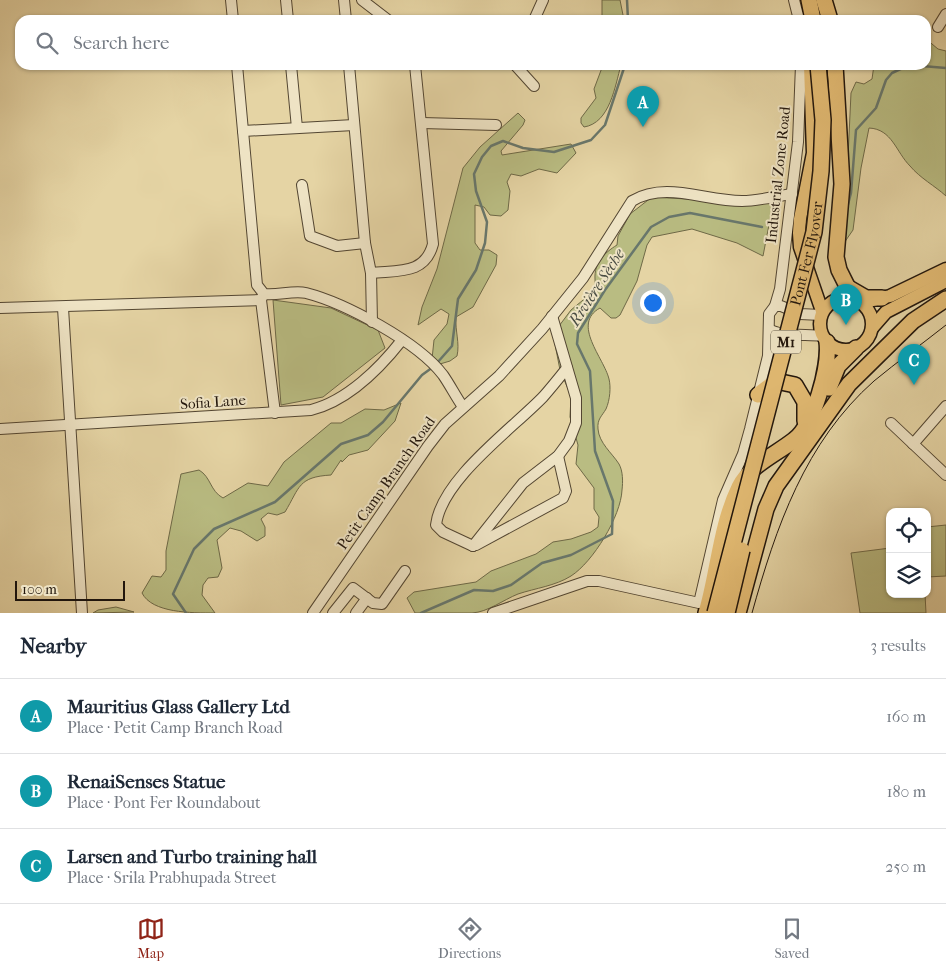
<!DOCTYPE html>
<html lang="en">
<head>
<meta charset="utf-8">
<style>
  :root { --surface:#fff; --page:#f2f2f3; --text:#1f2937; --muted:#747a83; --line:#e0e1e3; --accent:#8f2418 }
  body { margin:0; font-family:"IM FELL French Canon",serif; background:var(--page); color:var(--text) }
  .controls { position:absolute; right:15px; bottom:15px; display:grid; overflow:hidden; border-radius:10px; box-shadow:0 1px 4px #0004 }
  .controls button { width:45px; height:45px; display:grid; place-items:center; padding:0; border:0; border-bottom:1px solid var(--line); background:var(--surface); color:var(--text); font:25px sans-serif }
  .scale { position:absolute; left:15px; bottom:12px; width:110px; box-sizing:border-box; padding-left:5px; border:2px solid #22160c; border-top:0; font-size:14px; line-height:18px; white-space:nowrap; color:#22160c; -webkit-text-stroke:4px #eee3c4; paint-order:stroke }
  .you { position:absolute; left:652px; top:302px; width:18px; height:18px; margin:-12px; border:4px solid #fff; border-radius:50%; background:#1a73e8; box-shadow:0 0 0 8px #1a73e833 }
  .badge { display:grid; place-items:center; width:32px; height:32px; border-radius:50%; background:var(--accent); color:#fff; font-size:16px; font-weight:700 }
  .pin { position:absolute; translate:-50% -41px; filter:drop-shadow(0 1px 2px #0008) }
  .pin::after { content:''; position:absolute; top:26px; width:18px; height:15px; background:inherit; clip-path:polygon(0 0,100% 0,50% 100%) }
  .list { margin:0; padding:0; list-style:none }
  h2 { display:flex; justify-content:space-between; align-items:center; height:65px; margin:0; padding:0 20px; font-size:21px }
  h2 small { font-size:16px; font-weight:400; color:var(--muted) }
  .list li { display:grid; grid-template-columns:32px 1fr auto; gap:15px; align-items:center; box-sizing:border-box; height:75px; padding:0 20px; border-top:1px solid var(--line) }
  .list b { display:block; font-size:19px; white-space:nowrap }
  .list p { margin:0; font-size:16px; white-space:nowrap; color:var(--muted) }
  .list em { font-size:16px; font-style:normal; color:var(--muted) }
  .icon { flex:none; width:28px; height:28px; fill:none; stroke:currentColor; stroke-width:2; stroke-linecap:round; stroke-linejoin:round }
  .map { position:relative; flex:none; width:946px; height:613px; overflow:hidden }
  .search { position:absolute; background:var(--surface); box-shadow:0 1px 4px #0004; left:15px; right:15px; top:15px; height:55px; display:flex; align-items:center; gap:12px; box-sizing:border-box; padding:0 18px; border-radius:15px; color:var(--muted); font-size:19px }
  .sheet { height:290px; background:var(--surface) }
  nav { display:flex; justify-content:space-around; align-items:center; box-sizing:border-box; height:70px; border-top:1px solid var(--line); background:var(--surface); font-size:14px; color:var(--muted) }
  nav a { display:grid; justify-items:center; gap:2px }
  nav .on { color:var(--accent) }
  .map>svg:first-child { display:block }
</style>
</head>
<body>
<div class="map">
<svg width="946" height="613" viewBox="0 0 946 613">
  <rect width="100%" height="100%" fill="#e5d4a4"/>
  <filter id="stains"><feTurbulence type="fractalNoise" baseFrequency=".004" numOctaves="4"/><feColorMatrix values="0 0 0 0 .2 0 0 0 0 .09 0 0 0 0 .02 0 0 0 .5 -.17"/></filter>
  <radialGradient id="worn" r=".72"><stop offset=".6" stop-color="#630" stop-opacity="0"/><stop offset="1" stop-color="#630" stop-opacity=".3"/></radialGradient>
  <g fill="#b9bc82" stroke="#6e6947">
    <path d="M602,0H620L624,20H602Z"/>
    <path d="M926,39L938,49L946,51V196C935,186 920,178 910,166C896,152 892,129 869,128L861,168L853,230L844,243L851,93L856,82L864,84L872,79L874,65H926Z"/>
    <path d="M603,65H621C615,86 610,123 584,127L581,123V118L596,98L594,89Z"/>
    <path d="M518,113L525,120L523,125L501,151L502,155L571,144L576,153L557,173L539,169L521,176L511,174L507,182L510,191L508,210L501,216L490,215L484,207L475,205V243L480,250H489L497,255L496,265L473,307L456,317C455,331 460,343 457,356L450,361L440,364L432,359L434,340L447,324L449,314L441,309L418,325L422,307L437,269L463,168L480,147Z"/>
    <path d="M652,197L773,204L763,256L737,243L692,229L652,237L647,245L637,281L620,315L616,318H611L600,308C571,324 604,358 609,379C611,387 610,400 606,409C602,416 597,419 598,429C599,443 612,453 619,464C623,471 623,482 622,490C621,516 593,562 571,576C555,586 536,588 518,594C503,600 488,612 472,613C453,613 434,613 415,613L407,598L414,592L476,582L491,571L536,554L553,542L571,539L591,532L598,527L599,517L594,509V488L576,464L578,445L570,417L571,396L560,370L553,334L571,310L594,291C596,286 595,284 595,279C594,263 604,253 617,245L618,236L630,214Z"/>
    <path d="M273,300L331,308L378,330L385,348L323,397L281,405Z"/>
    <path d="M401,403L395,421L368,450L349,455L342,462L341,460L331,475C298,477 300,487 285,512L277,515L268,513L261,519L265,527V536L257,541L241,531L230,528L217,540L222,568L218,577L208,578L203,585L202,595L215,613C191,613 152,613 142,593L152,576L161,577L166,570V551L181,474L199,470C211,477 210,491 223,498L248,483L268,486L284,462L331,423H341L365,409L384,410Z"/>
    <path d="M946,525V576L927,577V527Z"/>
    <path d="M890,548V594H925L926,613H860L851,553Z"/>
    <path d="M116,607L134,612L93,613L98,610Z"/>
  </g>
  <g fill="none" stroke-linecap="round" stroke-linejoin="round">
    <g stroke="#68776c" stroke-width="2.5">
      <path d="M627,0L628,20"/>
      <path d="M910,65L946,68"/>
      <path d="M847,208L851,193L856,130L876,108L886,80L892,73L909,65"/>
      <path d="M437,363L452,346L458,299L476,270L485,243L487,222L476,191L474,174L482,157L491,146L503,141L523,148L554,152L591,140L605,125L625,65"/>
      <path d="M186,613L173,594L194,549L214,529L275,502L341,444L368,435L383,422L422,375L433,367"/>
      <path d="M421,613L474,590L493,591L511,585L542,563L571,555L612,534L613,501L595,451L590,371L577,344L578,333L605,290L651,227L669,217L690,213L762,227"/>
    </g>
    <defs>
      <g id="minor">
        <path d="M231,0L233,20"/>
        <path d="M286,0L288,20"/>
        <path d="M344,0L346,20"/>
        <path d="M362,0L388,20"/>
        <path d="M794,0L799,20"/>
        <path d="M534,20L543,0"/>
        <path d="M938,27L946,14"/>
        <path d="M237,65L257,285L264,294C277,296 293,290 306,293C345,303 418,342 443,375C450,385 456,397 463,407"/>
        <path d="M291,65L297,128"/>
        <path d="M349,65L365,243L371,273L372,322"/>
        <path d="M515,65L534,86"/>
        <path d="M422,123L496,125"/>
        <path d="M243,131L354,125"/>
        <path d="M302,185L310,236L337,246L365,243"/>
        <path d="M371,273C398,270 425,275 433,244L415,65"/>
        <path d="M263,295L261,300L275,413"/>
        <path d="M775,306H781L800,314L821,315"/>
        <path d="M0,308L261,300"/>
        <path d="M63,308L82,613"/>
        <path d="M769,329C779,337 808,334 822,336"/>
        <path d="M891,423L946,475"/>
        <path d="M0,429L311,410C347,401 380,368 402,340"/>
        <path d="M913,444L946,406"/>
        <path d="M476,545L563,498L566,491L558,456"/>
        <path d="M473,546L523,483L558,456L569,441L576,423V398L552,316"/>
        <path d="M473,546L443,532L436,525C441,480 512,429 543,397C551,388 559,378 567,368"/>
        <path d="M313,613L428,446L445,424L499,376L542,329L583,278L632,201C666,181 704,201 742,201C758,201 776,196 792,194"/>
        <path d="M333,613L353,588L373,603L382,604L405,571"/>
        <path d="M356,613L367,598"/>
        <path d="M493,613L587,581H599L699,603L723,500L743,454L750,429L768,356L769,314L775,306L780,289L798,142L801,65"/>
      </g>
      <g id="major">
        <path d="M810,65L813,153L800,219L799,233L800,247L822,311"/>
        <circle cx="846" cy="324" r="26"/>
        <path d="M873,300L890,296L946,269"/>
        <path d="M872,328L886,312L946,281"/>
      </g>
      <g id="highway">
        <path d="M809,0L813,20"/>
        <path d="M824,0L830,20"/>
        <path d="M835,65L842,184L836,257L839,270L853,298"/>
        <path d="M847,287L866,298H882"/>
        <path d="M829,388L838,366L856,348"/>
        <path d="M758,395L776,381L795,385L805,402V421"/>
        <path d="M706,613C718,572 720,526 739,487C750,465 775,455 794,440C814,425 830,366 827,342"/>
        <path d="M738,613L766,509L776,486L849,384L913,321L946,299"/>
      </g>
    </defs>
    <use href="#minor" stroke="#534632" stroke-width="12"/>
    <use href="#major" stroke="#22160c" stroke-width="15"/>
    <use href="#highway" stroke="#22160c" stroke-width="18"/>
    <use href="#minor" stroke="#eee3c4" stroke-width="10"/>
    <use href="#major" stroke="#e2ba72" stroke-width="12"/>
    <use href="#highway" stroke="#e2ba72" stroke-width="15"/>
    <path stroke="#22160c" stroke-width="1" d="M752,613C776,527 805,442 874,381C897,362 922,344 946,325"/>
    <defs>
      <g id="highway-bridge">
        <path id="s1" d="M715,613L814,232L821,171L823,120L818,65"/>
        <path d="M727,613L742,550"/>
      </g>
    </defs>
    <use href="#highway-bridge" stroke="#22160c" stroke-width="18" stroke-linecap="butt"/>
    <use href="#highway-bridge" stroke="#e2ba72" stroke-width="15"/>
  </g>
  <g text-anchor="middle" stroke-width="4" stroke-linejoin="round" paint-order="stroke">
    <rect fill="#eee3c4" stroke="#5f5443" stroke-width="1" x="771" y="330.5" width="30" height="23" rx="4"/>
    <g font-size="14" font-weight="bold" fill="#22160c">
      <text x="786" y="347">M1</text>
    </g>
    <g font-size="15" fill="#22160c" stroke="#eee3c4">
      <text transform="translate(778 175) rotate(-84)" y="5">Industrial Zone Road</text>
      <text dy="5" stroke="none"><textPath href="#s1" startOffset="371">Pont Fer Flyover</textPath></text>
      <text transform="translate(213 402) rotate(-4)" y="5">Sofia Lane</text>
      <text transform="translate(386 483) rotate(-55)" y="5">Petit Camp Branch Road</text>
    </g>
    <g font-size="16" font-style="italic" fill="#4b4e44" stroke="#eee3c4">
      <text transform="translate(596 287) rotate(-57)" y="6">Rivière Sèche</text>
    </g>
  </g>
  <rect width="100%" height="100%" filter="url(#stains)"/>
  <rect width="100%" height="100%" fill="url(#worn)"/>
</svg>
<div class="controls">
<button><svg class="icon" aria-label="locate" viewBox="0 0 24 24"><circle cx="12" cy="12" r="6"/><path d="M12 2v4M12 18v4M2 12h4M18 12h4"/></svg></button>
<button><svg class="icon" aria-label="layers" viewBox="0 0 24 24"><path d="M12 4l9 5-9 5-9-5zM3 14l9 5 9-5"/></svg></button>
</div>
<div class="scale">100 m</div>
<div class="you"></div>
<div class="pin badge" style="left:643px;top:127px;background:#0f9aa8">A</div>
<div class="pin badge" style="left:846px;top:325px;background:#0f9aa8">B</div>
<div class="pin badge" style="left:914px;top:385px;background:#0f9aa8">C</div>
<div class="search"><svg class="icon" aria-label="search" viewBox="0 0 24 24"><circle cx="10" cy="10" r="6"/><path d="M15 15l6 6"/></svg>Search here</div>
</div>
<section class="sheet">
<h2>Nearby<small>3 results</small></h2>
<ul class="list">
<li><span class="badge" style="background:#0f9aa8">A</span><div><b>Mauritius Glass Gallery Ltd</b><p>Place · Petit Camp Branch Road</p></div><em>160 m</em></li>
<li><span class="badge" style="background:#0f9aa8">B</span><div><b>RenaiSenses Statue</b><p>Place · Pont Fer Roundabout</p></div><em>180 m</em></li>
<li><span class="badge" style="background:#0f9aa8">C</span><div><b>Larsen and Turbo training hall</b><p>Place · Srila Prabhupada Street</p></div><em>250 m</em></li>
</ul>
</section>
<nav>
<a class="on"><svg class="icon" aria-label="map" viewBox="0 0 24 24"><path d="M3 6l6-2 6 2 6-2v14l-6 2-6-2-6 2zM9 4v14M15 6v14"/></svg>Map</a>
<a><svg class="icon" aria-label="directions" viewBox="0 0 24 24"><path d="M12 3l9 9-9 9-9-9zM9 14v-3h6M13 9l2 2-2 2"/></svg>Directions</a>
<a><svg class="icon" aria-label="saved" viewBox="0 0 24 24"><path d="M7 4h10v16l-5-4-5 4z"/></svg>Saved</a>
</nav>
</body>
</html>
